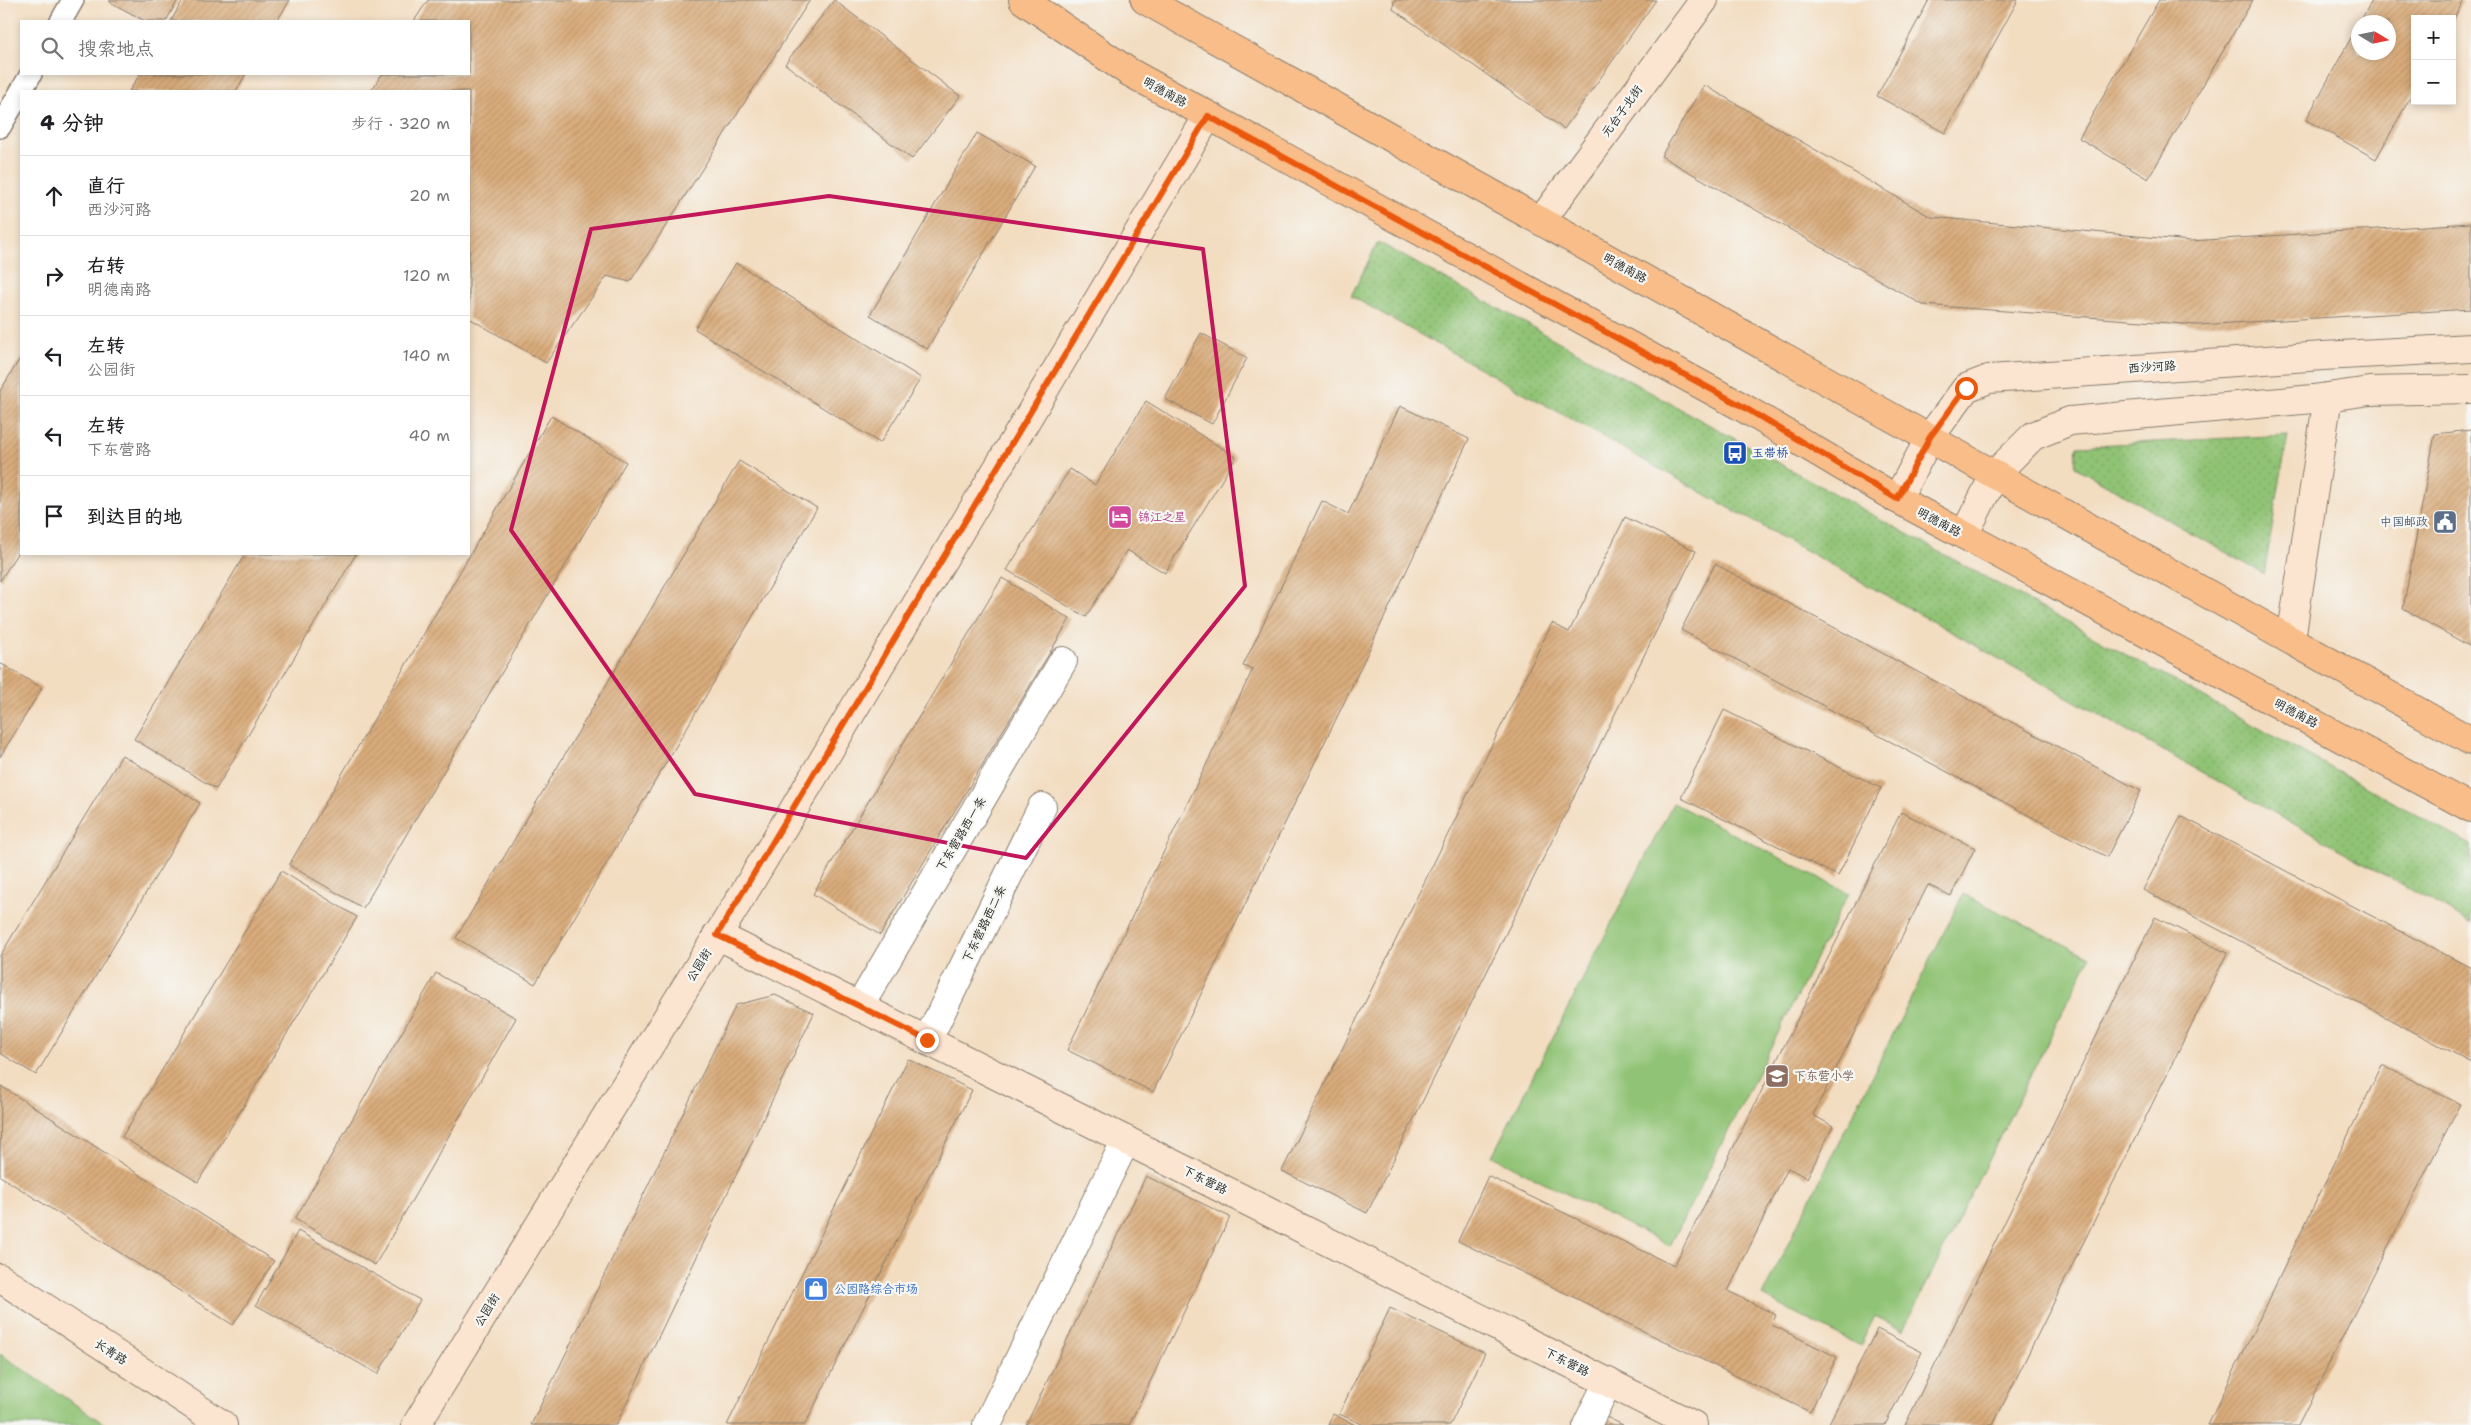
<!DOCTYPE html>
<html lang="zh">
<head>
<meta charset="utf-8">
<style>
  :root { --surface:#fff; --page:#f6f6f6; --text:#202124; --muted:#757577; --line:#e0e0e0 }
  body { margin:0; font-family:"Shantell Sans","LXGW WenKai TC",sans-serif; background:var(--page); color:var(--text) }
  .controls { position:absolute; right:15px; top:15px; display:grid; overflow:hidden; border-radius:0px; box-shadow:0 2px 8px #0003 }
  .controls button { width:45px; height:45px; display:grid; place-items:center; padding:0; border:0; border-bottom:1px solid var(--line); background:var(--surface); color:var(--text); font:25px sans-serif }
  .compass { position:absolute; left:2351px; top:15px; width:45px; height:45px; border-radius:50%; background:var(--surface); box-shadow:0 2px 8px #0003; rotate:100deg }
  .stop { position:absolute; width:15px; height:15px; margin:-11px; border:4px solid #ea580c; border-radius:50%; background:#fff }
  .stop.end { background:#ea580c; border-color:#fff; box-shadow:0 1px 5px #0008 }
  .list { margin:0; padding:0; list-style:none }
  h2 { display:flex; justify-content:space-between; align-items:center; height:65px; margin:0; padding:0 20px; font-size:21px }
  h2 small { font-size:16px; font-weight:400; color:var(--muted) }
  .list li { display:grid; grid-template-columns:32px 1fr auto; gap:15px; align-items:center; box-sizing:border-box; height:80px; padding:0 20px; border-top:1px solid var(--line) }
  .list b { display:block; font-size:19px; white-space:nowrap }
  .list p { margin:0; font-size:16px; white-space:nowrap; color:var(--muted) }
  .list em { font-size:16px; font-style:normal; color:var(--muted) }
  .icon { flex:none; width:28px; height:28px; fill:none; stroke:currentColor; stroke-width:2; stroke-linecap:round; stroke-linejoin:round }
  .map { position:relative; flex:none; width:2471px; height:1425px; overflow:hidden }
  .search { position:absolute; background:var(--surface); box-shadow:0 2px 8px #0003; left:20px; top:20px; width:450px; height:55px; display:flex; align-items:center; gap:12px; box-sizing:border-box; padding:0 18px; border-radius:0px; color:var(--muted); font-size:19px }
  .panel { position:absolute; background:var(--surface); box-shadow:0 2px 8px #0003; left:20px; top:90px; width:450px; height:465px; border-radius:0px }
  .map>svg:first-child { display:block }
</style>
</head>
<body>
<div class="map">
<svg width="2471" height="1425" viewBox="0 0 2471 1425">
  <defs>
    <pattern id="grass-dots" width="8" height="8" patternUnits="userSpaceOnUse" patternTransform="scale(1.25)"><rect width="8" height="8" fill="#90c374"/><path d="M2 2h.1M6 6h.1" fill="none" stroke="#7ca764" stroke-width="1.8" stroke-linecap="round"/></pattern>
    <pattern id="building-hatch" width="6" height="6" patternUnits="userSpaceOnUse" patternTransform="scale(1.25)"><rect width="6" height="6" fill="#d9ac7b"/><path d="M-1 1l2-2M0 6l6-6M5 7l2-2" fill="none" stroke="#ba936a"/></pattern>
  </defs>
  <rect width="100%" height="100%" fill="#f6f6f2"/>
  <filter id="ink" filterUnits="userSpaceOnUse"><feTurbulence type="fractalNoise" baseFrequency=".02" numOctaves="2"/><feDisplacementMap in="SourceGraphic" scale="10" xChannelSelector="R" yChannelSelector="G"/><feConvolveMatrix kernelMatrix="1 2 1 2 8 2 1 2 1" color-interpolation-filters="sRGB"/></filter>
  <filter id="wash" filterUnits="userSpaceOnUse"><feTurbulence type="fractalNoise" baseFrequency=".0096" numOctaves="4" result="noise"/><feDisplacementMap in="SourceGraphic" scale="20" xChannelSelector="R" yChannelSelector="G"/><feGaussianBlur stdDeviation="1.12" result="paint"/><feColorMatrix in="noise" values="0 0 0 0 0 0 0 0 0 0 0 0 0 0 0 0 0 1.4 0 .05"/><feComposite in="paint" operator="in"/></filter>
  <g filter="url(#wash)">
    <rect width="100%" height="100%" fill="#f3ddc1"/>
    <g fill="url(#grass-dots)" stroke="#567048">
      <path d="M1378,242L2471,845V923L1351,296Z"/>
      <path d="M2288,435L2264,574L2075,467L2077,446Z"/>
    </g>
    <g fill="#90c374" stroke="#567048">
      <path d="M1673,803L1849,893L1670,1246L1492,1156Z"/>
      <path d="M1963,894L2090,957L1903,1330L1875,1316L1860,1346L1762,1296Z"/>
      <path d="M0,1354L106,1425H0Z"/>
    </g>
    <g id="blocks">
      <g fill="url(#building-hatch)">
        <path d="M110,0H178L166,21H145L110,2Z"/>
        <path d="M183,0H290L277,21H171Z"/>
        <path d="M428,0H810L630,282L607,276L546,363L469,318V91H371L382,74H469V21H414Z"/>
        <path d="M834,0L960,96L912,159L785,64Z"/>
        <path d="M1394,0H1656L1564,129L1393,9Z"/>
        <path d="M1929,0H2018L1945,133L1877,96Z"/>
        <path d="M2159,0H2253L2148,179L2079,138Z"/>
        <path d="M2372,0H2464L2452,22V19H2415V89L2376,159L2306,120L2358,25V52H2388V22H2360Z"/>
        <path d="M140,74H246L236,91H129Z"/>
        <path d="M1704,85L1931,217L2191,241L2471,223V309L2197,325L1923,305L1661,156Z"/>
        <path d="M977,133L1035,166L927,349L870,315Z"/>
        <path d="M736,263L921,378L880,443L695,329Z"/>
        <path d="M1201,333L1247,358L1212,424L1165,399Z"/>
        <path d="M21,357V547L0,581V391Z"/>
        <path d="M1146,401L1236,457L1165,573L1127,550L1086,617L1007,570L1070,469L1095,485Z"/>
        <path d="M1400,406L1469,439L1340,711L1153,1092L1067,1050L1253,669L1243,666L1322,501L1348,514Z"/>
        <path d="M551,416L626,462L363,908L289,865Z"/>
        <path d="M2471,430V647L2403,609L2435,434Z"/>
        <path d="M739,461L817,508L535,984L456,938Z"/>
        <path d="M1625,517L1696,551L1367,1213L1282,1171L1552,623L1569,632Z"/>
        <path d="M245,554H356L216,789L134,739Z"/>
        <path d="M1715,564L2141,791L2107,857L1681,630Z"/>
        <path d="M1002,578L1070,619L880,935L813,894Z"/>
        <path d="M0,663L42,688L0,757Z"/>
        <path d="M1724,710L1881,788L1838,876L1681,798Z"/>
        <path d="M122,755L200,803L36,1075L0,1053V956Z"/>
        <path d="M1901,812L1975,848L1951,896L1928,885L1813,1115L1833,1126L1807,1178L1788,1168L1728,1291L1776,1315L1772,1325L1837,1357L1810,1412L1458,1241L1488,1176L1674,1266Z"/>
        <path d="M2181,816L2471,968V1062L2143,890Z"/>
        <path d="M281,871L357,917L198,1182L122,1137Z"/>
        <path d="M2155,917L2227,953L1993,1425H1905Z"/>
        <path d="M436,973L516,1018L375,1265L295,1219Z"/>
        <path d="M775,995L814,1013L616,1425H531L736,1005Z"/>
        <path d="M908,1059L972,1090L805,1425H727Z"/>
        <path d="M2382,1065L2460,1104L2298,1425H2208Z"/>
        <path d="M1,1086L274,1261L233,1325L0,1176Z"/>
        <path d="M1146,1176L1230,1217L1129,1425H1026Z"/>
        <path d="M298,1231L420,1300L378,1374L256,1305Z"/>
        <path d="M1390,1308L1485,1353L1450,1425H1364L1339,1414Z"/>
        <path d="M1877,1329L1922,1352L1885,1425H1828Z"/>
        <path d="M1333,1414L1355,1425H1328Z"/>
        <path d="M1604,1416L1623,1425H1599Z"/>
      </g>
    </g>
  </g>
  <g filter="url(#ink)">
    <use href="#blocks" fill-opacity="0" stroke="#887c6e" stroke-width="1"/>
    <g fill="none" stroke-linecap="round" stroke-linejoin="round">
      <defs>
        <g id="lane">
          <path d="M61,21L73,0"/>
          <path d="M0,127L31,74"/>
        </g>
        <g id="street">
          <path d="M859,1007L1063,661"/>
          <path d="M927,1041L1042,807"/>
          <path d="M987,1425L1126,1140"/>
          <path d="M1587,1425L1608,1382"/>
        </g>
        <g id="secondary">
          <path d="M1541,221L1704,0"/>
          <path d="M1897,499L1930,437L1966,388L1989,379L2323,356L2471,348"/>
          <path d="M1964,535L1995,474L2033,436L2070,421L2313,399L2370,391L2471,389"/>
          <path d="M2291,639L2328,397"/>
          <path d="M717,935L1693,1425"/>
          <path d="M0,1278L223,1425"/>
          <path d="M416,1425L748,886L1208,116"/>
        </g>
        <g id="primary">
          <path d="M1023,0L1129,72L1742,407L1897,499L2471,808"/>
          <path d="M1145,0L2471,741"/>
        </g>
      </defs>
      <use href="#lane" stroke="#887c6e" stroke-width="24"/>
      <use href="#street" stroke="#887c6e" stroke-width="30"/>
      <use href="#secondary" stroke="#887c6e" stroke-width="30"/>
      <use href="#primary" stroke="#887c6e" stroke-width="30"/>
      <use href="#lane" stroke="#fff" stroke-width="21"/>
      <use href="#street" stroke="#fff" stroke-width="28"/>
      <use href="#secondary" stroke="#fce5d0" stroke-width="28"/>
      <use href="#primary" stroke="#f8bd89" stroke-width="28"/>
    </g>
  </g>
  <g fill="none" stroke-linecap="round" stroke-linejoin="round" filter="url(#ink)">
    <path stroke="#ea580c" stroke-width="6" d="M927,1040L717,935L1208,116L1742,406L1897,499L1930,437L1966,388"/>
  </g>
  <path fill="none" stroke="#c2185b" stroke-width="4" stroke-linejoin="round" d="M829,196L1203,249L1245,586L1026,858L695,794L511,530L591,229Z"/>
  <defs>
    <symbol id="bus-square" viewBox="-11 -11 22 22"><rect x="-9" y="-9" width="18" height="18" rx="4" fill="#1a4fb4" stroke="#f6f6f2"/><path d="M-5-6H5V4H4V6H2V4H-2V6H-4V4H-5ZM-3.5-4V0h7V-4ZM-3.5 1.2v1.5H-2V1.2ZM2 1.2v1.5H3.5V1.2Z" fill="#fff"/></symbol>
    <symbol id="hotel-square" viewBox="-11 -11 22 22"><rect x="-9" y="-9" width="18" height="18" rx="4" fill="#d1479c" stroke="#f6f6f2"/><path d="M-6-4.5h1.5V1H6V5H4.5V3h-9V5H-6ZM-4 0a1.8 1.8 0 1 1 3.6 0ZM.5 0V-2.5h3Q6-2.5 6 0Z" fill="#fff"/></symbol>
    <symbol id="civic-square" viewBox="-11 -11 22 22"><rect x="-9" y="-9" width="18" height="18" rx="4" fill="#5c6f8a" stroke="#f6f6f2"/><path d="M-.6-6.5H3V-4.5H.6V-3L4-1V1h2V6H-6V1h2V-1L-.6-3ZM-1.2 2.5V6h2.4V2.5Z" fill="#fff"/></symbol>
    <symbol id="school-square" viewBox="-11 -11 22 22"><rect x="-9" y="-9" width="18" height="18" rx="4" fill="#8d6e63" stroke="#f6f6f2"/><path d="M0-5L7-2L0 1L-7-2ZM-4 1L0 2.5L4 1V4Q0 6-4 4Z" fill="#fff"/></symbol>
    <symbol id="shop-square" viewBox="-11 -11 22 22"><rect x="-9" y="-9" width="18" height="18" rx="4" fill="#3f7fe0" stroke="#f6f6f2"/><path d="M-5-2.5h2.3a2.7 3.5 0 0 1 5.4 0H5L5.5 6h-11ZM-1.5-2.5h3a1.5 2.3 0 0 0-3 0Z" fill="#fff"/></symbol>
  </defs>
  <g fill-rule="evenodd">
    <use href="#bus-square" x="1721" y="439" width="28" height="28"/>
    <use href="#hotel-square" x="1106" y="503" width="28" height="28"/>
    <use href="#civic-square" x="2431" y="508" width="28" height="28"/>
    <use href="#school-square" x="1763" y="1062" width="28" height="28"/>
    <use href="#shop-square" x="802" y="1275" width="28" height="28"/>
  </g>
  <g text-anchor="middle" stroke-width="4.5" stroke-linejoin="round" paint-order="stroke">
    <g font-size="12" fill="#1c1c1c" stroke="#f6f6f2">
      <text transform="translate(1165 92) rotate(29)" y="4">明德南路</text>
      <text transform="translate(1622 111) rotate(-54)" y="4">元台子北街</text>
      <text transform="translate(1625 268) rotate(29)" y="4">明德南路</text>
      <text transform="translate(2152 367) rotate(-4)" y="4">西沙河路</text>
      <text transform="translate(1939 522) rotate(28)" y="4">明德南路</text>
      <text transform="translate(2296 713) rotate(28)" y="4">明德南路</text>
      <text transform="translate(961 834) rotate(-59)" y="4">下东营路西一条</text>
      <text transform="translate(984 924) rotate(-64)" y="4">下东营路西二条</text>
      <text transform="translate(699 965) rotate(-58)" y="4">公园街</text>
      <text transform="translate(1205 1180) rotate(27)" y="4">下东营路</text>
      <text transform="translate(487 1310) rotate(-58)" y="4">公园街</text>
      <text transform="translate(111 1352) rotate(33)" y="4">长青路</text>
      <text transform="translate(1567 1362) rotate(27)" y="4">下东营路</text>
    </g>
    <g font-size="12" fill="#164399" stroke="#f6f6f2" text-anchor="start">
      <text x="1752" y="457">玉带桥</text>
    </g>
    <g font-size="12" fill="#b23c85" stroke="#f6f6f2" text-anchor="start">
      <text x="1138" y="521">锦江之星</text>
    </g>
    <g font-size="12" fill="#4e5e75" stroke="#f6f6f2" text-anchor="end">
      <text x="2428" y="526">中国邮政</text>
    </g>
    <g font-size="12" fill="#785e54" stroke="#f6f6f2" text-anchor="start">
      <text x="1794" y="1080">下东营小学</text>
    </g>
    <g font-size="12" fill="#366cbe" stroke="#f6f6f2" text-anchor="start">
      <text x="834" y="1293">公园路综合市场</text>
    </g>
  </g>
</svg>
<div class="controls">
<button>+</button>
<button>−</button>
</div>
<svg class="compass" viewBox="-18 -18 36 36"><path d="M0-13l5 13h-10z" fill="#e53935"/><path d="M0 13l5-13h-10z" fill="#757577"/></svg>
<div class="stop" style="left:1966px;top:388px"></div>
<div class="stop end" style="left:927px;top:1040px"></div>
<div class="search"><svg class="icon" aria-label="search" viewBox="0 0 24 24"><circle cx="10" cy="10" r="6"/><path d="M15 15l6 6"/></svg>搜索地点</div>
<section class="panel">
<h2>4 分钟<small>步行 · 320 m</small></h2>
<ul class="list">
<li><svg class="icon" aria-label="ahead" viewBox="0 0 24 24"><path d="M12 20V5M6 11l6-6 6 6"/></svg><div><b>直行</b><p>西沙河路</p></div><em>20 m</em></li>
<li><svg class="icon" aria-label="right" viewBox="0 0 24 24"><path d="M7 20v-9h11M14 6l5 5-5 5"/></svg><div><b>右转</b><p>明德南路</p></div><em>120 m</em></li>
<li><svg class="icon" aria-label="left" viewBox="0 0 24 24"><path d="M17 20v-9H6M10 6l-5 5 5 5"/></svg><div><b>左转</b><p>公园街</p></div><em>140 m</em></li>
<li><svg class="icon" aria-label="left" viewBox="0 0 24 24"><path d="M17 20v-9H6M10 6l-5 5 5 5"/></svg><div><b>左转</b><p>下东营路</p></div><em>40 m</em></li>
<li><svg class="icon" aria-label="arrive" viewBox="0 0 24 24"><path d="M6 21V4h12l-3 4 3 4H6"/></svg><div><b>到达目的地</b></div></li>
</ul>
</section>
</div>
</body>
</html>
